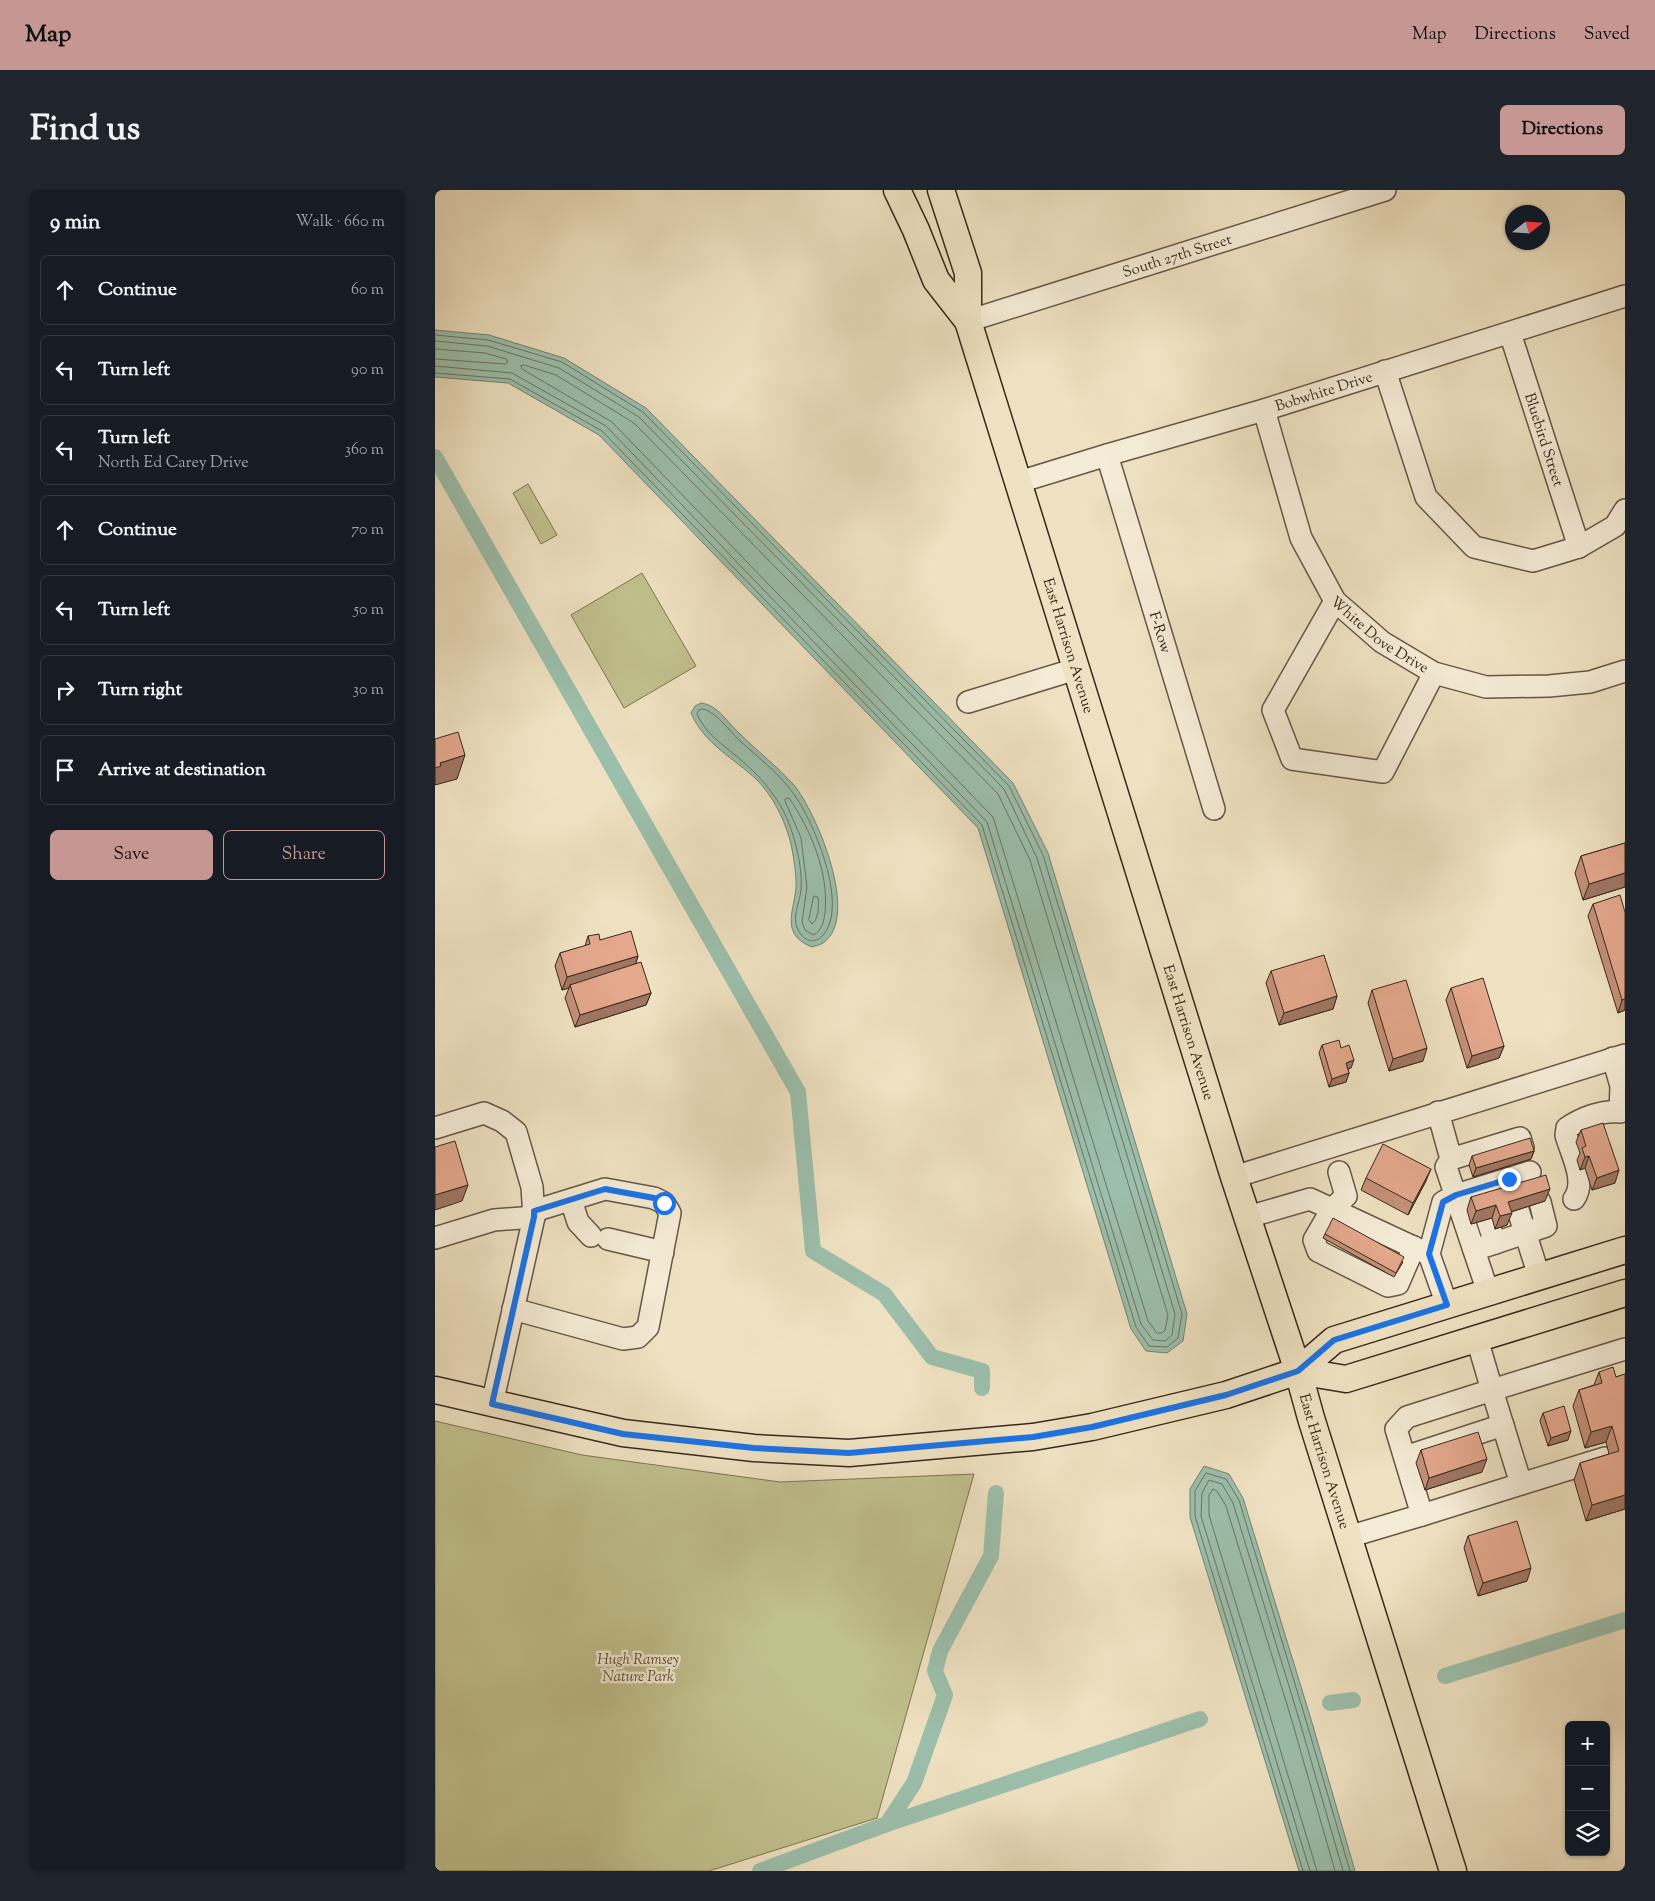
<!DOCTYPE html>
<html lang="en">
<head>
<meta charset="utf-8">
<style>
  :root { --surface:#171b24; --page:#20242c; --text:#f1f3f6; --muted:#9ea1a6; --line:#363941; --accent:#c59692 }
  body { margin:0; font-family:"Sorts Mill Goudy",serif; background:var(--page); color:var(--text) }
  .controls { position:absolute; right:15px; bottom:15px; display:grid; overflow:hidden; border-radius:8px; box-shadow:0 1px 4px #0004 }
  .controls button { width:45px; height:45px; display:grid; place-items:center; padding:0; border:0; border-bottom:1px solid var(--line); background:var(--surface); color:var(--text); font:25px sans-serif }
  .compass { position:absolute; left:1070px; top:15px; width:45px; height:45px; border-radius:50%; background:var(--surface); box-shadow:0 1px 4px #0004; rotate:73deg }
  .stop { position:absolute; width:15px; height:15px; margin:-11px; border:4px solid #1a73e8; border-radius:50%; background:#fff }
  .stop.end { background:#1a73e8; border-color:#fff; box-shadow:0 1px 5px #0008 }
  .list { margin:0; padding:0; list-style:none }
  h2 { display:flex; justify-content:space-between; align-items:center; height:65px; margin:0; padding:0 20px; font-size:21px }
  h2 small { font-size:16px; font-weight:400; color:var(--muted) }
  .list li { display:grid; grid-template-columns:32px 1fr auto; gap:15px; align-items:center; box-sizing:border-box; height:70px; margin:0 10px 10px; padding:0 10px; border:1px solid var(--line); border-radius:8px }
  .list b { display:block; font-size:19px; white-space:nowrap }
  .list p { margin:0; font-size:16px; white-space:nowrap; color:var(--muted) }
  .list em { font-size:16px; font-style:normal; color:var(--muted) }
  .actions { display:flex; gap:10px; padding:15px 20px }
  .actions a { flex:1; padding:11px 0; border:1px solid var(--accent); border-radius:8px; text-align:center; font-size:18px; color:var(--accent) }
  .actions .main { background:var(--accent); color:#111 }
  .icon { flex:none; width:28px; height:28px; fill:none; stroke:currentColor; stroke-width:2; stroke-linecap:round; stroke-linejoin:round }
  .map { position:relative; flex:none; width:1190px; height:1681px; overflow:hidden; border-radius:8px }
  header { display:flex; align-items:center; gap:30px; box-sizing:border-box; height:70px; padding:0 25px; background:var(--accent); color:#111 }
  header strong { font-size:24px }
  nav { display:flex; gap:28px; margin-inline-start:auto; font-size:18px }
  .intro { display:flex; align-items:center; justify-content:space-between; box-sizing:border-box; height:120px; padding:0 30px }
  h1 { margin:0; font-size:35px }
  .button { padding:12px 22px; border-radius:8px; background:var(--accent); color:#111; font-size:18px; font-weight:700 }
  main { display:flex; gap:30px; padding:0 30px }
  aside { flex:1; background:var(--surface); border-radius:8px; box-shadow:0 1px 4px #0004 }
  .map>svg:first-child { display:block }
</style>
</head>
<body>
<header>
<strong>Map</strong>
<nav><a>Map</a><a>Directions</a><a>Saved</a></nav>
</header>
<div class="intro"><h1>Find us</h1><a class="button">Directions</a></div>
<main>
<aside>
<h2>9 min<small>Walk · 660 m</small></h2>
<ul class="list">
<li><svg class="icon" aria-label="ahead" viewBox="0 0 24 24"><path d="M12 20V5M6 11l6-6 6 6"/></svg><div><b>Continue</b></div><em>60 m</em></li>
<li><svg class="icon" aria-label="left" viewBox="0 0 24 24"><path d="M17 20v-9H6M10 6l-5 5 5 5"/></svg><div><b>Turn left</b></div><em>90 m</em></li>
<li><svg class="icon" aria-label="left" viewBox="0 0 24 24"><path d="M17 20v-9H6M10 6l-5 5 5 5"/></svg><div><b>Turn left</b><p>North Ed Carey Drive</p></div><em>360 m</em></li>
<li><svg class="icon" aria-label="ahead" viewBox="0 0 24 24"><path d="M12 20V5M6 11l6-6 6 6"/></svg><div><b>Continue</b></div><em>70 m</em></li>
<li><svg class="icon" aria-label="left" viewBox="0 0 24 24"><path d="M17 20v-9H6M10 6l-5 5 5 5"/></svg><div><b>Turn left</b></div><em>50 m</em></li>
<li><svg class="icon" aria-label="right" viewBox="0 0 24 24"><path d="M7 20v-9h11M14 6l5 5-5 5"/></svg><div><b>Turn right</b></div><em>30 m</em></li>
<li><svg class="icon" aria-label="arrive" viewBox="0 0 24 24"><path d="M6 21V4h12l-3 4 3 4H6"/></svg><div><b>Arrive at destination</b></div></li>
</ul>
<div class="actions"><a class="main">Save</a><a>Share</a></div>
</aside>
<div class="map">
<svg width="1190" height="1681" viewBox="0 0 1190 1681">
  <rect width="100%" height="100%" fill="#efe2c2"/>
  <filter id="stains"><feTurbulence type="fractalNoise" baseFrequency=".004" numOctaves="4"/><feColorMatrix values="0 0 0 0 .2 0 0 0 0 .09 0 0 0 0 .02 0 0 0 .5 -.17"/></filter>
  <radialGradient id="worn" r=".72"><stop offset=".6" stop-color="#630" stop-opacity="0"/><stop offset="1" stop-color="#630" stop-opacity=".3"/></radialGradient>
  <g fill="#c1c18e" stroke="#7e7555">
    <path d="M93,294L122,345L106,354L78,303Z"/>
    <path d="M207,383L261,476L189,518L136,425Z"/>
    <path d="M0,1231L147,1265L345,1292L539,1284L442,1628L274,1681H0Z"/>
  </g>
  <g fill="#9cbfac" stroke="#758372">
    <path d="M0,140L54,145L129,168L211,218L578,593L613,663L752,1124L748,1151L732,1163L711,1161L696,1139L543,638L164,245L73,193L0,187Z"/>
    <path d="M266,513C283,515 292,532 304,543C322,561 342,576 359,595C381,622 426,727 388,753C385,755 380,756 377,757C346,745 358,723 361,699C362,687 358,662 355,650C349,629 338,606 322,590C299,568 269,554 256,523L260,516Z"/>
    <path d="M769,1276L794,1284L808,1308L875,1526L920,1681H864L755,1327V1299Z"/>
  </g>
  <g fill="none" stroke-linecap="round" stroke-linejoin="round">
    <g stroke="#6b7464" stroke-width="1">
      <path d="M0,145L53,150L127,172L208,222L574,596L608,665L747,1124L743,1148L732,1157L714,1156L701,1137L547,635L167,241L75,189L0,183"/>
      <path d="M0,151L52,156L124,178L204,227L569,599L602,668L740,1124L737,1145L730,1151L718,1150L706,1134L552,632L171,236L77,183L0,176"/>
      <path d="M0,159L50,163L71,169L73,172L70,174L0,169"/>
      <path d="M89,175L121,185L199,233L563,604L595,670L733,1125L730,1140L727,1143H722L713,1131L558,627L177,232L87,179L86,176Z"/>
      <path d="M267,519C279,519 296,543 306,552C323,567 341,581 355,599C377,626 416,717 387,746C380,754 370,751 365,743C355,729 365,714 366,699C368,677 359,642 349,622C337,599 320,581 300,565C286,553 270,543 262,524L264,520Z"/>
      <path d="M351,608H354C376,640 394,683 390,722C389,731 387,741 378,745L370,740L367,732L372,697L366,648L350,611Z"/>
      <path d="M379,706L383,707C384,716 384,728 377,734L374,730Z"/>
      <path d="M868,1681L760,1326V1301L771,1283L791,1289L804,1310L870,1527L915,1681"/>
      <path d="M875,1681L766,1326L767,1303L774,1290L787,1294L798,1313L864,1529L908,1681"/>
      <path d="M882,1681L774,1325V1305L778,1299L782,1301L791,1316L857,1531L900,1681"/>
    </g>
    <g stroke="#9cbfac" stroke-width="16">
      <path d="M0,267L363,902L378,1061L449,1104L497,1167L547,1181V1198"/>
      <path d="M1010,1486L1190,1430"/>
      <path d="M895,1513L918,1510"/>
      <path d="M452,1634L765,1529"/>
      <path d="M325,1681L452,1634L479,1593L510,1505L500,1481L505,1461L556,1366L561,1303"/>
    </g>
    <defs>
      <g id="minor">
        <path id="s1" d="M533,131L950,0"/>
        <path id="s2" d="M1075,143L1144,357"/>
        <path d="M950,181L991,307L1039,357L1098,371L1144,357L1180,336L1190,320"/>
        <path id="s3" d="M829,220L866,348L900,411L947,452L999,483L1051,497L1114,496L1155,492L1190,481"/>
        <path id="s4" d="M672,265L779,619"/>
        <path id="s5" d="M584,292L672,265L829,220L1190,106"/>
        <path d="M900,411L838,520L857,569L948,582L999,483"/>
        <path d="M533,512L641,479"/>
        <path d="M1003,922L1016,969L1011,977L1053,1102"/>
        <path d="M0,938L49,923L67,931L81,942L97,997L99,1027L57,1214"/>
        <path d="M1016,969L1085,948L1088,958"/>
        <path d="M904,982L911,1006L897,1019L879,1050L883,1061L953,1096L963,1094L979,1057"/>
        <path d="M799,987L1190,865"/>
        <path d="M1139,1009C1152,991 1136,964 1131,945L1132,938C1147,928 1167,920 1185,922L1186,896L1178,868"/>
        <path d="M136,1010L143,1032L156,1046"/>
        <path d="M1083,1020L1104,1086"/>
        <path d="M813,1027L875,1009L991,1063"/>
        <path d="M1052,1029L1060,1053"/>
        <path d="M0,1048L59,1030L99,1027"/>
        <path d="M173,1049L228,1062"/>
        <path d="M1039,1060L1111,1036L1105,1012"/>
        <path d="M1012,1115L994,1064L1008,1012L1021,1005L1095,982"/>
        <path d="M78,1119L188,1149L203,1147L213,1137L235,1023L229,1013L219,1008L170,999L99,1021"/>
        <path d="M1042,1149L1057,1200L1190,1159"/>
        <path d="M970,1267L1068,1235"/>
        <path d="M987,1325L1086,1294"/>
        <path d="M913,1347L987,1325L961,1239L972,1227L1057,1200L1086,1294L1170,1268"/>
      </g>
      <g id="major">
        <path d="M462,0L481,40L501,90L533,131"/>
        <path id="s6" d="M506,0L533,83V131L799,987L863,1181L876,1228L1018,1681"/>
        <path d="M863,1181L911,1189L1190,1103"/>
        <path d="M0,1200L188,1243L319,1258L414,1263L598,1247L657,1237L791,1205L863,1181L899,1150L1190,1060"/>
      </g>
    </defs>
    <use href="#minor" stroke="#675746" stroke-width="24"/>
    <use href="#major" stroke="#3a291c" stroke-width="29"/>
    <use href="#minor" stroke="#f5ecd7" stroke-width="21"/>
    <use href="#major" stroke="#efe2c2" stroke-width="26"/>
  </g>
  <g fill="#c49079" stroke="#3a291c">
    <path d="M1190,653V697L1148,710L1140,683L1146,666Z"/>
    <path d="M1158,714L1190,722V820L1183,823L1153,726Z"/>
    <path d="M153,746L165,750L203,766L201,773L216,803L211,815L140,837L130,808L134,798L127,800L120,776L125,763L150,756Z"/>
    <path d="M836,781L902,806L898,819L844,835L831,793Z"/>
    <path d="M1016,798L1069,856L1064,868L1032,878L1011,810Z"/>
    <path d="M937,800L988,871L954,881L933,813Z"/>
    <path d="M887,855L906,858L916,878L913,879L914,883L911,892L894,897L884,863Z"/>
    <path d="M1146,940L1180,993L1157,1000L1150,978L1145,980L1142,970L1145,963L1141,952Z"/>
    <path d="M1099,961L1096,969L1038,987L1034,975L1037,966Z"/>
    <path d="M931,988L991,991L973,1025L926,1000Z"/>
    <path d="M1036,1007L1110,1011L1076,1022L1072,1035L1060,1039L1057,1028L1036,1034L1032,1020Z"/>
    <path d="M890,1044L968,1072L959,1087L888,1048Z"/>
    <path d="M1164,1182L1181,1187L1190,1184V1319L1151,1331L1139,1290L1145,1273L1174,1264L1171,1252L1150,1258L1138,1216L1144,1200L1159,1195Z"/>
    <path d="M1108,1223L1133,1250L1113,1256L1105,1231Z"/>
    <path d="M986,1260L1047,1282L990,1300L981,1273Z"/>
    <path d="M1033,1346L1092,1391L1043,1406L1029,1358Z"/>
  </g>
  <g fill="#a07663" stroke="#3a291c">
    <path d="M30,565L22,589L0,595V578L5,573Z"/>
    <path d="M1190,683V697L1148,710L1154,694Z"/>
    <path d="M203,766L199,779L135,795L134,798L127,800L132,787Z"/>
    <path d="M216,803L211,815L140,837L145,825Z"/>
    <path d="M902,806L898,819L844,835L849,823Z"/>
    <path d="M1190,809V820L1183,823L1187,810Z"/>
    <path d="M1069,856L1064,868L1032,878L1037,866Z"/>
    <path d="M992,858L988,871L954,881L958,869Z"/>
    <path d="M919,870L916,878L908,881L911,873Z"/>
    <path d="M914,883L911,892L894,897L897,889Z"/>
    <path d="M1099,961L1096,969L1038,987L1041,978Z"/>
    <path d="M1154,966L1150,978L1145,980L1150,967Z"/>
    <path d="M996,979L991,991L973,1025L978,1013Z"/>
    <path d="M1184,980L1180,993L1157,1000L1162,988Z"/>
    <path d="M33,995L27,1011L0,1020V1005Z"/>
    <path d="M1115,999L1110,1011L1069,1024L1073,1012Z"/>
    <path d="M1061,1015L1057,1028L1036,1034L1041,1021Z"/>
    <path d="M1077,1023L1072,1035L1060,1039L1065,1026Z"/>
    <path d="M1177,1236L1171,1252L1150,1258L1156,1242Z"/>
    <path d="M1136,1241L1133,1250L1113,1256L1116,1248Z"/>
    <path d="M1052,1269L1047,1282L990,1300L994,1288Z"/>
    <path d="M1190,1305V1319L1151,1331L1157,1315Z"/>
    <path d="M1096,1378L1092,1391L1043,1406L1048,1393Z"/>
  </g>
  <g fill="#e4a88d" stroke="#3a291c">
    <path d="M23,542L30,565L5,573L6,576L0,578V549Z"/>
    <path d="M1190,653V683L1154,694L1146,666Z"/>
    <path d="M1185,705L1190,722V809L1187,810L1158,714Z"/>
    <path d="M196,741L203,766L132,787L125,763L155,754L153,746L164,744L165,750Z"/>
    <path d="M889,765L902,806L849,823L836,781Z"/>
    <path d="M206,772L216,803L145,825L135,795Z"/>
    <path d="M1048,788L1069,856L1037,866L1016,798Z"/>
    <path d="M971,790L992,858L958,869L937,800Z"/>
    <path d="M904,850L906,858L914,855L919,870L911,873L914,883L897,889L887,855Z"/>
    <path d="M1168,933L1184,980L1162,988L1154,966L1150,967L1147,958L1151,956L1146,940Z"/>
    <path d="M1095,948L1099,961L1041,978L1037,966Z"/>
    <path d="M20,951L33,995L0,1005V957Z"/>
    <path d="M948,954L996,979L978,1013L931,988Z"/>
    <path d="M1111,985L1115,999L1073,1012L1077,1023L1065,1026L1061,1015L1041,1021L1036,1007Z"/>
    <path d="M898,1028L969,1067L961,1083L890,1044Z"/>
    <path d="M1178,1177L1181,1187L1190,1184V1305L1157,1315L1145,1273L1184,1261L1177,1236L1156,1242L1144,1200L1167,1193L1164,1182Z"/>
    <path d="M1129,1216L1136,1241L1116,1248L1108,1223Z"/>
    <path d="M1043,1242L1052,1269L994,1288L986,1260Z"/>
    <path d="M1082,1331L1096,1378L1048,1393L1033,1346Z"/>
  </g>
  <g fill="none" stroke-linecap="round" stroke-linejoin="round">
    <path stroke="#1a73e8" stroke-width="6" d="M229,1013L219,1008L170,999L99,1021V1027L57,1214L188,1244L319,1258L414,1263L598,1247L657,1237L791,1205L863,1181L899,1150L1012,1115L994,1064L1008,1012L1021,1005L1074,989"/>
  </g>
  <g text-anchor="middle" stroke-width="5" stroke-linejoin="round" paint-order="stroke">
    <g font-size="15" fill="#3a291c" stroke="#f5ecd7">
      <text dy="5" stroke="none"><textPath href="#s1" startOffset="219">South 27th Street</textPath></text>
      <text dy="5" stroke="none"><textPath href="#s5" startOffset="318">Bobwhite Drive</textPath></text>
      <text dy="5" stroke="none"><textPath href="#s2" startOffset="112">Bluebird Street</textPath></text>
      <text dy="5" stroke="none"><textPath href="#s4" startOffset="185">F-Row</textPath></text>
      <text dy="5" stroke="none"><textPath href="#s3" startOffset="261">White Dove Drive</textPath></text>
      <text dy="5" stroke="none"><textPath href="#s6" startOffset="475">East Harrison Avenue</textPath></text>
      <text dy="5" stroke="none"><textPath href="#s6" startOffset="880">East Harrison Avenue</textPath></text>
      <text dy="5" stroke="none"><textPath href="#s6" startOffset="1330">East Harrison Avenue</textPath></text>
    </g>
    <g font-size="15" font-style="italic" fill="#5c4f38" stroke="#f5ecd7">
      <text x="203" y="1474">Hugh Ramsey<tspan x="203" dy="17">Nature Park</tspan></text>
    </g>
  </g>
  <rect width="100%" height="100%" filter="url(#stains)"/>
  <rect width="100%" height="100%" fill="url(#worn)"/>
</svg>
<div class="controls">
<button>+</button>
<button>−</button>
<button><svg class="icon" aria-label="layers" viewBox="0 0 24 24"><path d="M12 4l9 5-9 5-9-5zM3 14l9 5 9-5"/></svg></button>
</div>
<svg class="compass" viewBox="-18 -18 36 36"><path d="M0-13l5 13h-10z" fill="#e53935"/><path d="M0 13l5-13h-10z" fill="#9ea1a6"/></svg>
<div class="stop" style="left:229px;top:1013px"></div>
<div class="stop end" style="left:1074px;top:989px"></div>
</div>
</main>
</body>
</html>
